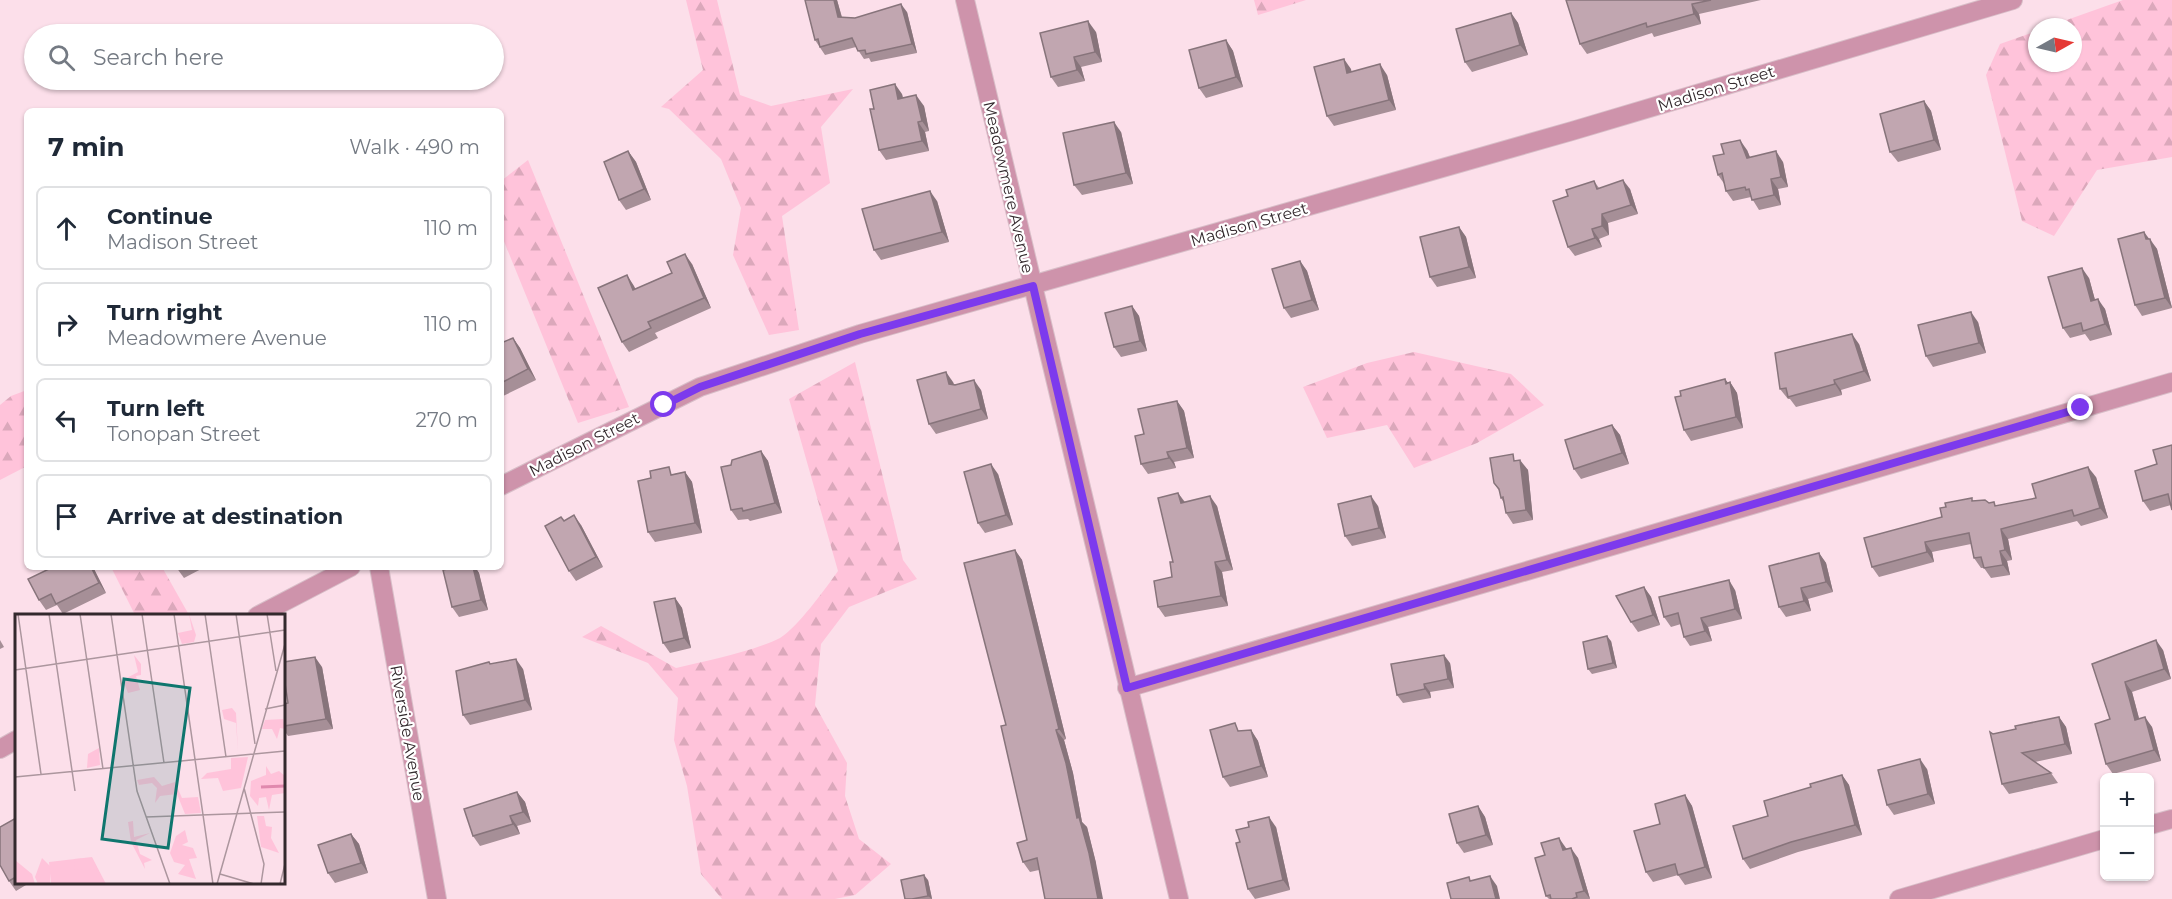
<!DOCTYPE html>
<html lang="en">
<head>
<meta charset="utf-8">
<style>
  :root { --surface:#fff; --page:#f6f6f7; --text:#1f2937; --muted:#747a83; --line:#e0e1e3 }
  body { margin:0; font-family:Montserrat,sans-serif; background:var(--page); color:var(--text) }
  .controls { position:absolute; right:18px; bottom:18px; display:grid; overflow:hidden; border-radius:9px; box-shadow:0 2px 4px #0004 }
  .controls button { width:54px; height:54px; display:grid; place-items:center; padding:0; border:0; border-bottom:2px solid var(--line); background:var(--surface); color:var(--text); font:30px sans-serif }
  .compass { position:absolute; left:2028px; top:18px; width:54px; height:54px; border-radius:50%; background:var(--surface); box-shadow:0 2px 4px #0004; rotate:82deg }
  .stop { position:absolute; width:18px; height:18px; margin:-14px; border:4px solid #7c3aed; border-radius:50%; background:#fff }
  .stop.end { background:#7c3aed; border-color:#fff; box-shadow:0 2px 6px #0008 }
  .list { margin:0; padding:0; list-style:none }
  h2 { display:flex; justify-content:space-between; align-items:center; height:78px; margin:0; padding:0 24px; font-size:26px }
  h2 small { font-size:20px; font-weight:400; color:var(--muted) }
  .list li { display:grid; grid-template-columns:39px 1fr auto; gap:18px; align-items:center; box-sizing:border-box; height:84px; margin:0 12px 12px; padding:0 12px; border:2px solid var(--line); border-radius:9px }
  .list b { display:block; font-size:22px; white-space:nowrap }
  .list p { margin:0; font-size:20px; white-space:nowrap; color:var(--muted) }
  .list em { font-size:20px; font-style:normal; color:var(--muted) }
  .icon { flex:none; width:33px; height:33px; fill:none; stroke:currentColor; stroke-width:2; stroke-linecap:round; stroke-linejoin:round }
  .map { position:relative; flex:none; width:2172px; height:899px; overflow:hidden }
  .search { position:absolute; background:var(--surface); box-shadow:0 2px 4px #0004; left:24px; top:24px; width:480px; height:66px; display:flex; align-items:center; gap:15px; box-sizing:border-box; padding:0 21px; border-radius:33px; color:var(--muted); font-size:22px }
  .panel { position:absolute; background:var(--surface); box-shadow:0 2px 4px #0004; left:24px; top:108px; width:480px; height:462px; border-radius:9px }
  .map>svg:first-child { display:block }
</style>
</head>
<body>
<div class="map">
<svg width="2172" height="899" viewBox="0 0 2172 899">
  <defs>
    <pattern id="forest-firs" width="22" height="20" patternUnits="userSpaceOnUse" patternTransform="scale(1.5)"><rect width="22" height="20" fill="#ffc3da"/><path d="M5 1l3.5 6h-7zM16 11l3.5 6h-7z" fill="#dba8bb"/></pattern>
  </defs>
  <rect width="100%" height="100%" fill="#fcdfea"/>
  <g fill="url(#forest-firs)">
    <path d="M686,0H717L740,95L771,106L853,89L821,127L830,183L782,216L799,330L769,335L733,255L741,208L721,159L669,109L661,107L703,70Z"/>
    <path d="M1254,0H1306L1258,15Z"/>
    <path d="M2123,0H2172V157L2097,170L2054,236L2022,221L1986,75L2000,44L2037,31V63H2073V27H2047Z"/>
    <path d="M528,160L629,407L578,423L501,234V181Z"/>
    <path d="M1414,352L1511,374L1544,405L1477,443L1414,468L1387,425L1327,438L1303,387L1367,363Z"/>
    <path d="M855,362L903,560L917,579L849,607L821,644L815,705L847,763L845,796L859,839L891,864L855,895L835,899H722L701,874L687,786L674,740L678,698L648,663L582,637L601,626L676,668C706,661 752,652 780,638C797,628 826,588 838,571L789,399Z"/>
    <path d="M27,390V466L0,480V405L11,396Z"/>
    <path d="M111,567H162L189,615H135Z"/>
  </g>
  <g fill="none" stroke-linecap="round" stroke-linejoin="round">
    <defs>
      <g id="minor">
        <path d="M965,0L1179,899"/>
        <path d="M501,486L700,387L860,334L1572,131L2013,0"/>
        <path d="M379,567L437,899"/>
        <path d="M257,616L351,567"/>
        <path d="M1127,688L2172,382"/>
        <path d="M0,749L16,740"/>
        <path d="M2150,825L2172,819"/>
        <path d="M1899,899L2104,839"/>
      </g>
    </defs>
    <use href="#minor" stroke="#d8bec8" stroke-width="20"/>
    <use href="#minor" stroke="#ce93ab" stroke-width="18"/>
  </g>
  <g fill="#a68f97">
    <path d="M805,0H837L842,17L855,18L907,12L917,53L871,62L869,58L864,59L856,47L825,55L815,40Z"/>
    <path d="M1566,0H1761L1699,14L1701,24L1654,37L1652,33L1587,54L1580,44Z"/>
    <path d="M1511,13L1518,23L1528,55L1472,72L1465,62Z"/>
    <path d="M1096,32L1102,62L1081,67L1085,81L1058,87L1051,77Z"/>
    <path d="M1226,40L1233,51L1243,87L1206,98L1199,88Z"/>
    <path d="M1351,69V72L1387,75L1396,110L1334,126L1327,116Z"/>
    <path d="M902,94L903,98L924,106L929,131L925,132L929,151L886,160L879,150L874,109Z"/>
    <path d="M1924,101L1931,111L1941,150L1898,162L1890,152Z"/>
    <path d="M1121,132L1133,184L1082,195L1074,185Z"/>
    <path d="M1747,150L1750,157L1783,162L1788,187L1778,189L1781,205L1759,210L1751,197L1733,201L1726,191L1725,185L1718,175Z"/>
    <path d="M628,151L636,162L651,200L626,210L619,200Z"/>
    <path d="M1594,181L1599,188L1630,189L1638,214L1608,223L1609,235L1599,239L1602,247L1575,256L1568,247V196Z"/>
    <path d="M937,201L949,242L881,260L874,250Z"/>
    <path d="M1459,227L1466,237L1476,278L1437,287L1430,277Z"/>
    <path d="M2149,239H2150L2157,249L2172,308L2142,316L2135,305Z"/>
    <path d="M1300,261L1307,271L1319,310L1291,318L1284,308Z"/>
    <path d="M692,264L711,308L655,333L658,338L629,352L622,342L627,275L635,289Z"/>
    <path d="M2089,278L2095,300L2105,309L2112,335L2090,341L2085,334L2070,338L2063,328Z"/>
    <path d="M1132,306L1139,316L1147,351L1121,357L1114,347Z"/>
    <path d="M1978,322L1986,353L1933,367L1926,356Z"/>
    <path d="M513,338L520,348L536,380L501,397V343Z"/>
    <path d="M1859,344L1871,381L1841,390L1842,395L1796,407L1790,399H1788L1780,389Z"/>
    <path d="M1725,379L1728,383L1730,382L1737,393L1743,428L1691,441L1684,430L1681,396Z"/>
    <path d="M953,382L954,384L981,390L988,419L936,434L929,424Z"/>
    <path d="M1177,401L1184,411L1194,458L1174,462L1176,468L1148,474L1141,464L1144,434Z"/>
    <path d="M1612,425L1620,435L1629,464L1581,479L1574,469Z"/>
    <path d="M2172,445L2171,505L2150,511L2143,501L2157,464Z"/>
    <path d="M761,451L768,461L782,513L750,521L748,519L738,520L731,510V465Z"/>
    <path d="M1517,460L1528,470L1533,520L1513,524L1506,513L1504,503L1501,498L1500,492L1494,483Z"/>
    <path d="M685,472L692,482L702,533L655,542L648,532L674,474Z"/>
    <path d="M998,474L1013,525L985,533L978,523Z"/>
    <path d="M2096,477L2108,518L2081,526L2077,521L2008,539L2012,560L2007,561L2010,575L1991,578L1984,568H1981L1974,558L1971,544L1932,552L1934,562L1879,577L1872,567L1942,517L1974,501L1989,503L1997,506L2036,498Z"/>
    <path d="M1178,493L1185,502L1217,506L1233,570L1222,572L1228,606L1165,617L1158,607L1172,577Z"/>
    <path d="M1378,506L1386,538L1352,546L1345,536Z"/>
    <path d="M561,517L564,521L581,525L603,567L576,581L569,571Z"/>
    <path d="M1015,550L1022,560L1066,739L1064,740L1073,773L1082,822L1087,827L1096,863L1039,870L1030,872L1023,862L1027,840L1006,725Z"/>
    <path d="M1819,553L1826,563L1833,592L1808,599L1811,611L1786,617L1779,607Z"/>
    <path d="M93,567L106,593L63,614L57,605L46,610L39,600Z"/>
    <path d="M176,567H205L184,578Z"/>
    <path d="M455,567H475L479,573L488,610L459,617L452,607Z"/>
    <path d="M1644,587L1651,597L1660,625L1638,632L1631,622Z"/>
    <path d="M1735,590L1742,619L1708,627L1712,641L1690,646L1684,637L1681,624L1671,627L1664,617Z"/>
    <path d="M675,598L682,608L691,648L670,653L663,643Z"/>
    <path d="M0,640L4,647L0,649Z"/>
    <path d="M1611,641L1617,668L1592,674L1588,669Z"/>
    <path d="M2163,650L2171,679L2132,692L2139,718L2152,727L2161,761L2113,774L2106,764L2110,719L2092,664Z"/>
    <path d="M1450,663L1454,688L1430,692L1431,698L1403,703L1397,695Z"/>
    <path d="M490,664L523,669L532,710L470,725L463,715Z"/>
    <path d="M322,667L333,729L288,736L284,730V704L288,703Z"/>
    <path d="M2059,717L2066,727L2072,754L2035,762L2051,773L2058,783L2009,794L2002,784L1993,734L2016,729Z"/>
    <path d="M1251,730L1258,741L1268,777L1230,787L1223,777L1241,731Z"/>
    <path d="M1927,769L1935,804L1894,815L1887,805Z"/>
    <path d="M1842,775L1849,785L1862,835L1798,852L1750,869L1743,859L1811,787Z"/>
    <path d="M517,792L525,802L531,822L517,826L520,834L480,846L473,836Z"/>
    <path d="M1685,795L1692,806L1712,878L1685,885L1678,875L1653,882L1646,872L1660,824Z"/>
    <path d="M1478,806L1485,817L1493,845L1464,853L1457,843Z"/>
    <path d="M16,818V882H31L16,891L9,881Z"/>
    <path d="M1249,827H1276L1290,890L1255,899L1248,889L1240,842Z"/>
    <path d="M351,834L359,844L368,873L335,883L328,873Z"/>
    <path d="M1566,848L1578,858L1590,899H1549L1546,896Z"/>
    <path d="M928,880L932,899H905Z"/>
  </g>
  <g fill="#87747b">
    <path d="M834,0H837L844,26L838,17Z"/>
    <path d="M901,4L907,12L917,53L912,44Z"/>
    <path d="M1692,4L1699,14L1701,24L1694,14Z"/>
    <path d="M1511,13L1518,23L1528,55L1520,45Z"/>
    <path d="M1088,21L1096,32L1102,62L1095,52Z"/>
    <path d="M1226,40L1233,51L1243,87L1236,77Z"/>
    <path d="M1074,57L1081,67L1085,81L1077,70Z"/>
    <path d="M1344,59L1351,69L1354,83L1347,73Z"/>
    <path d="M1380,64L1387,75L1396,110L1389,100Z"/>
    <path d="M895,84L902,94L905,109L898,99Z"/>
    <path d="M916,95L924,106L929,131L922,121Z"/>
    <path d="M1924,101L1931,111L1941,150L1934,140Z"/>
    <path d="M918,122L925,132L929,151L922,141Z"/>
    <path d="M1114,122L1121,132L1133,184L1126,173Z"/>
    <path d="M1740,140L1747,150L1754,168L1747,158Z"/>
    <path d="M628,151L636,162L651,200L644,189Z"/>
    <path d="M1776,151L1783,162L1788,187L1781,177Z"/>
    <path d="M1771,179L1778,189L1781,205L1774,195Z"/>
    <path d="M1623,180L1630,189L1638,214L1631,205Z"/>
    <path d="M930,191L937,201L949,242L942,232Z"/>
    <path d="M1602,214L1608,223L1609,235L1602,226Z"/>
    <path d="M1459,227L1466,237L1476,278L1469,267Z"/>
    <path d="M1592,229L1599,239L1602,247L1595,238Z"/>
    <path d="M2144,232L2157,249L2172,308L2165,298Z"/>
    <path d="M685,254L692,264L711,308L704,298Z"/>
    <path d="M1300,261L1307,271L1319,310L1312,300Z"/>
    <path d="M2082,268L2089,278L2098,311L2091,301Z"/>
    <path d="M627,275L634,286L641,300L633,290Z"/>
    <path d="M2098,299L2105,309L2112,335L2105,324Z"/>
    <path d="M1132,306L1139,316L1147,351L1140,341Z"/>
    <path d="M1971,312L1978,322L1986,353L1979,343Z"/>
    <path d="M1852,334L1859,344L1871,381L1864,371Z"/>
    <path d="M513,338L520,348L536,380L528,369Z"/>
    <path d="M946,372L953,382L956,394L949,384Z"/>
    <path d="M1725,379L1731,387L1730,382L1737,393L1743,428L1736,417Z"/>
    <path d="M974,380L981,390L988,419L981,409Z"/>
    <path d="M1834,380L1841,390L1842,395L1835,384Z"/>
    <path d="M1177,401L1184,411L1194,458L1187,448Z"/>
    <path d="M1612,425L1620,435L1629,464L1622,453Z"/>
    <path d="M761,451L768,461L782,513L775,503Z"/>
    <path d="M1167,452L1174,462L1176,468L1169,458Z"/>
    <path d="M1520,460L1528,470L1533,520L1526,510Z"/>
    <path d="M991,464L998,474L1013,525L1006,515Z"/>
    <path d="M2088,467L2096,477L2108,518L2100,508Z"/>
    <path d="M685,472L692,482L702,533L695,523Z"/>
    <path d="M1178,493L1185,503H1181Z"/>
    <path d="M1210,496L1217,506L1233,570L1227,560Z"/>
    <path d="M1371,496L1378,506L1386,538L1379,528Z"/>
    <path d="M574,515L581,525L603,567L596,557Z"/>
    <path d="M2001,529L2008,539L2012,560L2005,550Z"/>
    <path d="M1925,542L1932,552L1934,562L1927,552Z"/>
    <path d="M1015,550L1022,560L1066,739L1059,729Z"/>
    <path d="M2000,551L2007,561L2010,575L2003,565Z"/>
    <path d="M1819,553L1826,563L1833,592L1826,582Z"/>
    <path d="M1215,562L1222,572L1228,606L1221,596Z"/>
    <path d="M91,567H93L106,593L99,583Z"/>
    <path d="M473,567H475L479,573L488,610L481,600Z"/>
    <path d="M1729,580L1735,590L1742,619L1735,609Z"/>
    <path d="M1644,587L1651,597L1660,625L1653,615Z"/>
    <path d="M1801,588L1808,599L1811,611L1804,601Z"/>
    <path d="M675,598L682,608L691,648L684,638Z"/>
    <path d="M1701,618L1708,627L1712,641L1705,631Z"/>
    <path d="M1607,636L1611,641L1617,668L1613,663Z"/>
    <path d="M2156,640L2163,650L2171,679L2164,669Z"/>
    <path d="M1444,655L1450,663L1454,688L1448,679Z"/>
    <path d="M315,657L322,667L333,729L326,719Z"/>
    <path d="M516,659L523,669L532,710L525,700Z"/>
    <path d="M2125,682L2132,692L2142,730L2135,720Z"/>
    <path d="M1424,684L1430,692L1431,698L1425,689Z"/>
    <path d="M2059,717L2066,727L2072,754L2065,744Z"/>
    <path d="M2145,717L2152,727L2161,761L2154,750Z"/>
    <path d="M1056,730L1064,740L1073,773L1082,822L1087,827L1096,863L1103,899H1098L1077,818Z"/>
    <path d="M1251,730L1258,741L1268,777L1261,766Z"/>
    <path d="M1920,759L1927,769L1935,804L1928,794Z"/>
    <path d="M1842,775L1849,785L1862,835L1855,825Z"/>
    <path d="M517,792L525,802L531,822L523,812Z"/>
    <path d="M1685,795L1692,806L1712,878L1705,867Z"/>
    <path d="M1478,806L1485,817L1493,845L1486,835Z"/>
    <path d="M510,816L517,826L520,834L513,824Z"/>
    <path d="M1269,817L1276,827L1290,890L1283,880Z"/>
    <path d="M351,834L359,844L368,873L361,863Z"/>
    <path d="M1559,838L1566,848L1570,861L1563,850Z"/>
    <path d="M1571,848L1578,858L1590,899L1584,891Z"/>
    <path d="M924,875L928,880L932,899L928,896Z"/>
    <path d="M1490,876L1497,886L1500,899H1496Z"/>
  </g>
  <g fill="#c1a6b0" stroke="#87747b" stroke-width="1.5">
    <path d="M805,0H834L838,17L855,18L901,4L912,44L866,54L865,50L858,51L852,38L820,47L818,39L815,40Z"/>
    <path d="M1566,0H1711L1692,4L1694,14L1647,27L1646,23L1580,44Z"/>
    <path d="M1511,13L1520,45L1465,62L1456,29Z"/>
    <path d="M1088,21L1095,52L1074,57L1077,70L1051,77L1040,33Z"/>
    <path d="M1226,40L1236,77L1199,88L1189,50Z"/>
    <path d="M1344,59L1347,73L1380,64L1389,100L1327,116L1314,67Z"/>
    <path d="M895,84L898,99L916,95L922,121L918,122L922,141L879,150L870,109H874L870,90Z"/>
    <path d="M1924,101L1934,140L1890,152L1880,114Z"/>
    <path d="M1114,122L1126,173L1074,185L1063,133Z"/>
    <path d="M1740,140L1747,158L1776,151L1781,177L1771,179L1774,195L1752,200L1749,189L1746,190L1745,187L1726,191L1722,173L1718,175L1713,156L1724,154L1721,144Z"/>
    <path d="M628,151L644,189L619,200L604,162Z"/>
    <path d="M1623,180L1631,205L1602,214V226L1592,229L1595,238L1568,247L1553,201L1568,196L1566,190L1594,181L1597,189Z"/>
    <path d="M930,191L942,232L874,250L862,209Z"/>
    <path d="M1459,227L1469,267L1430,277L1420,237Z"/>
    <path d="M2144,232L2146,239H2150L2165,298L2135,305L2118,239Z"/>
    <path d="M685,254L704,298L648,322L651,328L622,342L598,288L627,275L633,290L672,273L667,262Z"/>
    <path d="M1300,261L1312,300L1284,308L1272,269Z"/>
    <path d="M2082,268L2091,301L2098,299L2105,324L2083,331L2081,323L2063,328L2048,277Z"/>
    <path d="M1132,306L1140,341L1114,347L1105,313Z"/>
    <path d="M1971,312L1979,343L1926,356L1918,325Z"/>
    <path d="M1852,334L1864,371L1834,380L1835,384L1788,397L1786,388L1780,389L1775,353Z"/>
    <path d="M513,338L528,369L501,383V343Z"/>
    <path d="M946,372L949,384L955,385L974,380L981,409L929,424L917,380Z"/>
    <path d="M1725,379L1726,384L1730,382L1736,417L1684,430L1675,397L1681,396L1680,391Z"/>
    <path d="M1177,401L1187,448L1167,452L1169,458L1141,464L1135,436L1144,434L1138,409Z"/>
    <path d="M1612,425L1622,453L1574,469L1565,440Z"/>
    <path d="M2172,445V510L2168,494L2143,501L2135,471L2157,464L2153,450Z"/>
    <path d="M761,451L775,503L743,511L742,508L731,510L721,467L731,465L732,460Z"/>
    <path d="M1513,454L1514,461L1520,460L1526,510L1506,513L1503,497L1501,498L1499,489L1494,483L1490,458Z"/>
    <path d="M991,464L1006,515L978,523L964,472Z"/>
    <path d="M669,467L671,475L685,472L695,523L648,532L638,481L651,478L650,471Z"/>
    <path d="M2088,467L2100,508L2074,516L2072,510L2001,529L2005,550L2000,551L2003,565L1984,568L1981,557L1974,558L1969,533L1925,542L1927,552L1872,567L1864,538L1942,517L1940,508L1946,507L1945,503L1972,498V501L1985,500L1989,503L1994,502L1995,506L2036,498L2032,484Z"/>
    <path d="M1178,493L1181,503L1210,496L1227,560L1215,562L1221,596L1158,607L1154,581L1172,577L1170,562H1173L1158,498Z"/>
    <path d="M1371,496L1379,528L1345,536L1338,504Z"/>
    <path d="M574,515L596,557L569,571L545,526L561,517L564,521Z"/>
    <path d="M1015,550L1059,729L1056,730L1066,763L1077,818L1079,817L1089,853L1098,899H1045L1037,858L1023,862L1017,843L1027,840L1001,726L1006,725L964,563Z"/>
    <path d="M1819,553L1826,582L1801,588L1804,601L1779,607L1769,566Z"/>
    <path d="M53,567H91L99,583L56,604L51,594L39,600L28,579Z"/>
    <path d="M455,567H473L481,600L452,607L443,570Z"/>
    <path d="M1729,580L1735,609L1701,618L1705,631L1684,637L1678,613L1664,617L1659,597Z"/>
    <path d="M1644,587L1653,615L1631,622L1616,596Z"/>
    <path d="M675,598L684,638L663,643L654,602Z"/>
    <path d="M1607,636L1613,663L1588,669L1583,642Z"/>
    <path d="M2156,640L2164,669L2125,682L2135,720L2145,717L2154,750L2106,764L2095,724L2110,719L2092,664Z"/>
    <path d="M1444,655L1448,679L1424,684L1425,689L1397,695L1391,664Z"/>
    <path d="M315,657L326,719L284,726V704L288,703L284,677V662Z"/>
    <path d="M516,659L525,700L463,715L456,671L489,662L490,664Z"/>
    <path d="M2059,717L2065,744L2022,753L2051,773L2002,784L1990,732L1993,734L2016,729L2015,726Z"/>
    <path d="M1235,723L1238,731L1251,730L1261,766L1223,777L1210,730Z"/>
    <path d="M1920,759L1928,794L1887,805L1878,770Z"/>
    <path d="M1842,775L1855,825L1791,842L1743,859L1733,826L1768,816L1764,801L1811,787L1810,784Z"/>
    <path d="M517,792L523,812L510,816L513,824L473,836L464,809Z"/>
    <path d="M1685,795L1705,867L1678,875L1675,864L1646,872L1634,831L1660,824L1655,804Z"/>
    <path d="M1478,806L1486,835L1457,843L1449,814Z"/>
    <path d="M1269,817L1283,880L1248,889L1236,843L1240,842L1236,830L1249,827L1248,822Z"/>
    <path d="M16,818V877L9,881L0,865V827Z"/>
    <path d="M351,834L361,863L328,873L318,845Z"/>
    <path d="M1559,838L1563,850L1571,848L1584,891L1576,893L1577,897L1572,899H1551L1550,895L1546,896L1535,858L1545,855L1541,843Z"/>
    <path d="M924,875L928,896L912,899H905L901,880Z"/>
    <path d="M1490,876L1496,899H1451L1447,883L1469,877L1470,881Z"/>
  </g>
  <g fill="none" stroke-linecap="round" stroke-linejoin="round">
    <path stroke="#7c3aed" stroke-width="8" d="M664,405L700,387L860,334L1033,286L1127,688L2081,408"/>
  </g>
  <g text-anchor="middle" stroke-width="4.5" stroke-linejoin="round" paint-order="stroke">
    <g font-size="16" fill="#33292d" stroke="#fff">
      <text transform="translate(1716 88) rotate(-17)" y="6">Madison Street</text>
      <text transform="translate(1009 187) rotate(77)" y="6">Meadowmere Avenue</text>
      <text transform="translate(1249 224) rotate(-16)" y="6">Madison Street</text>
      <text transform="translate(584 444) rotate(-27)" y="6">Madison Street</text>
      <text transform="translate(408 733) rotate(80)" y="6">Riverside Avenue</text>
    </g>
  </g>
  <g transform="translate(15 614)">
    <rect width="270" height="270" fill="#fcdfea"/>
    <path d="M174,0L181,21L179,28L167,30L163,19L177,16ZM119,41L126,50V61L121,62L125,76L113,79L108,66L123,58ZM217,94L221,99L223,138L221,109L209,105L207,96ZM268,105L270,115L265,114L262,125L257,115H247L250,106ZM84,134L85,151L72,154L73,140ZM233,143L226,174L208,177L203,164L186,165L192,159L216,155V144ZM251,152L256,160L264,157L270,162V179L257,181L254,196L251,183L244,184L243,192L235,182L236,167L251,161ZM139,163L147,172L160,168L167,184L183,183L186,199L170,200L162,180L145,182L140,189L142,174L137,169L124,171L122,166ZM242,202H249L251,212L257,213L256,224L264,239L246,233ZM118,207L119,223L135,219L121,226L125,240L137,246L129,249L130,255L116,228L113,208ZM170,216L173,228L167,231L178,234L182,244L174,245L181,265L163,260L170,251L159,248L155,239L161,222ZM27,244L35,252V270H23L20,263ZM0,246L17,260L20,270H0Z" fill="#ffc3da"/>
    <path d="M77,243L91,270H36L34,248Z" fill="#ffc3da"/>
    <path d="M77,244L82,255L60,256L59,245Z" fill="#ffc3da"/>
    <path fill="none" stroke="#e089ae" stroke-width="3" d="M246,173L270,172"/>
    <path fill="none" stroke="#ac969e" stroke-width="1.5" d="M3,0L26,160M34,0L60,177M65,0L88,155M96,0L122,177L155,270M127,0L149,149M159,0L198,270M190,0L211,143M221,0L240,130M252,0L261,57M0,56L270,16M250,95L270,91M0,163L270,137M229,174L249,250L246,270M131,203L270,198M205,260L239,270M202,270L270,30M265,270L270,250"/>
    <path fill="#0f766e" fill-opacity="0.15" stroke="#0f766e" stroke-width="3" d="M109,65L175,74L153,234L87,225Z"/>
    <rect width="270" height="270" fill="none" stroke="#33292d" stroke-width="3"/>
  </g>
</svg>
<div class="controls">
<button>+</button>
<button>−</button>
</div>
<svg class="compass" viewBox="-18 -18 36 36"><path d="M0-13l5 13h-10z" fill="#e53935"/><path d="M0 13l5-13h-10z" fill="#747a83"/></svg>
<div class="stop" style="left:664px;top:405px"></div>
<div class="stop end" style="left:2081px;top:408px"></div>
<div class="search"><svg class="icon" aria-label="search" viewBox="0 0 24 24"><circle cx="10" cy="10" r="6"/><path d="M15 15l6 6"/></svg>Search here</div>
<section class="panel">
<h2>7 min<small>Walk · 490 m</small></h2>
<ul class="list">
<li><svg class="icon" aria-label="ahead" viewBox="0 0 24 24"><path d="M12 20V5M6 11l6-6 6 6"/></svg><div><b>Continue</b><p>Madison Street</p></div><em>110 m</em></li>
<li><svg class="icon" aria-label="right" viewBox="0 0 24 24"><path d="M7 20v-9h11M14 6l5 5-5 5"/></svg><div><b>Turn right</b><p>Meadowmere Avenue</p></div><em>110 m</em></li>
<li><svg class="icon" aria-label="left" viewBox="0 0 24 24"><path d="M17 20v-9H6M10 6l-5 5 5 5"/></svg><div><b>Turn left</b><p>Tonopan Street</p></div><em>270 m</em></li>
<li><svg class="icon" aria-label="arrive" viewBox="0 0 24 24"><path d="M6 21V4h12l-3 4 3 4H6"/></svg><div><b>Arrive at destination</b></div></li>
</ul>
</section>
</div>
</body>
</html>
